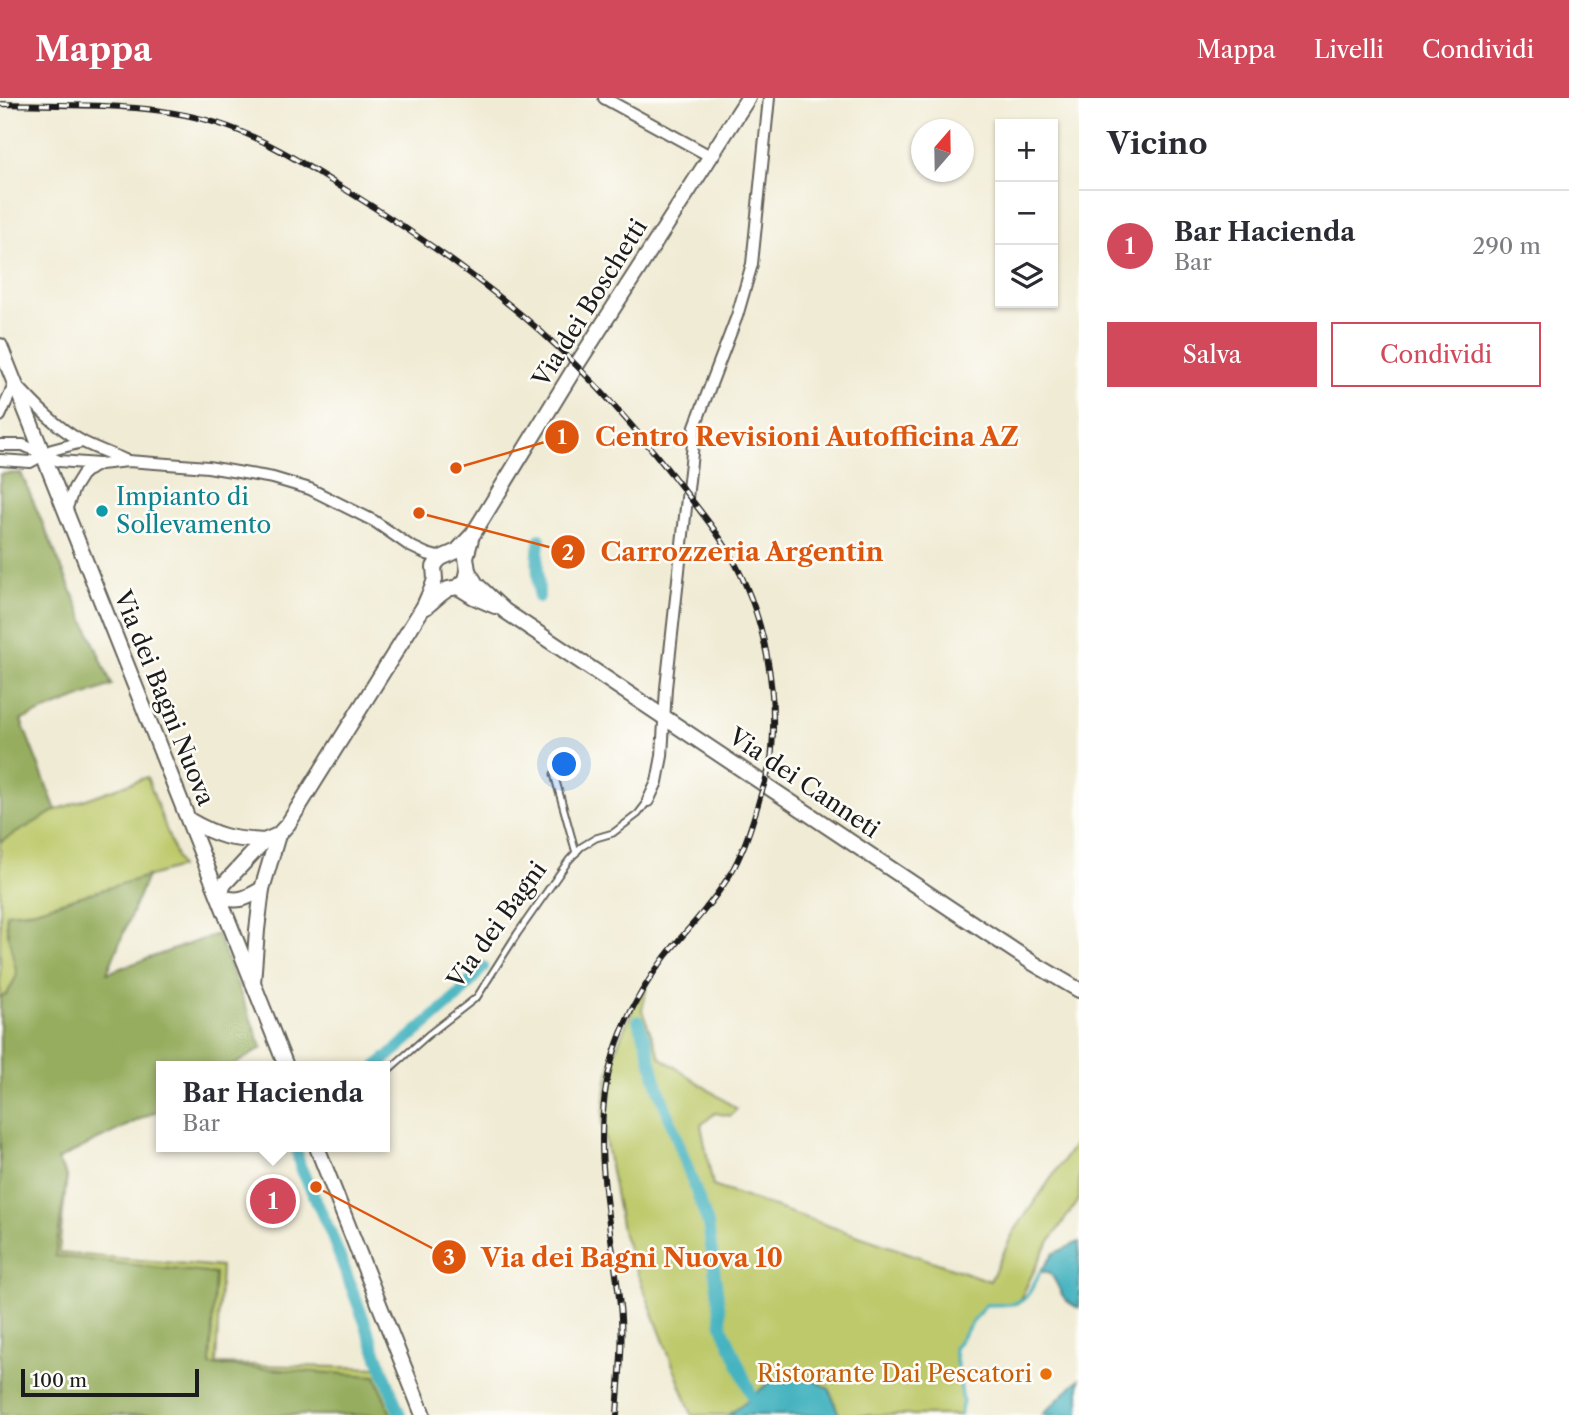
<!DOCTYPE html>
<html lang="it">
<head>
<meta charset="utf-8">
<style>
  :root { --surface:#fff; --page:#f7f7f7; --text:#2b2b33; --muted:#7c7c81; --line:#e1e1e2; --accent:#d1495b }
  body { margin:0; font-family:"Libre Caslon Text",serif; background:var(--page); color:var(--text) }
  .controls { position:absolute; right:21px; top:21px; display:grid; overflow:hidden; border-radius:0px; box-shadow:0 2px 5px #0004 }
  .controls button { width:63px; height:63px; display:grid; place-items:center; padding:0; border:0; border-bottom:2px solid var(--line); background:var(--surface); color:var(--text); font:35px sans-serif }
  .compass { position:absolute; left:911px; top:21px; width:63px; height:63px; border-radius:50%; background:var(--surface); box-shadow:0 2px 5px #0004; rotate:20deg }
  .scale { position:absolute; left:21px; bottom:18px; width:178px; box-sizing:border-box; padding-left:7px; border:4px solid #1c1c1c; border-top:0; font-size:19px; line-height:24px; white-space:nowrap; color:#1c1c1c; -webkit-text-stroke:5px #fdfcf7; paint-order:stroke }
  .you { position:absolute; left:565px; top:667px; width:24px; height:24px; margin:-18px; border:5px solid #fff; border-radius:50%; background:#1a73e8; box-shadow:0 0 0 10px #1a73e833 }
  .badge { display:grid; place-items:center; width:46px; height:46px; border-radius:50%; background:var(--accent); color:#fff; font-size:23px; font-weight:700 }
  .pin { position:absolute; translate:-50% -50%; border:4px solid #fff; box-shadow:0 2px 7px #0006 }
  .popup { position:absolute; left:156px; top:963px; width:234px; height:91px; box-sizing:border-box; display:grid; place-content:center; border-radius:0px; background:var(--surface); filter:drop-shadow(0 2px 5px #0005); font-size:23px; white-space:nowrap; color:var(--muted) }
  .popup b { font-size:26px; color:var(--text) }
  .popup::after { content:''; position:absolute; left:50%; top:100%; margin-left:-14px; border:14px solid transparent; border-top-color:var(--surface) }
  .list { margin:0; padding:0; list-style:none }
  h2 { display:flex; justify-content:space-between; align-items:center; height:91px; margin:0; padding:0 28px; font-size:30px }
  h2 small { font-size:23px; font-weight:400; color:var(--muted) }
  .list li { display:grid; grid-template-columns:46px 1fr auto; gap:21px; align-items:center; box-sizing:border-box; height:112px; padding:0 28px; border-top:2px solid var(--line) }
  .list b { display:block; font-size:26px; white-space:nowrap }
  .list p { margin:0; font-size:23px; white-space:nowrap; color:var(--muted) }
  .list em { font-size:23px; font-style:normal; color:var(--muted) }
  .actions { display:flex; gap:14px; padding:21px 28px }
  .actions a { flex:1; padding:16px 0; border:2px solid var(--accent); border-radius:0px; text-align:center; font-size:24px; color:var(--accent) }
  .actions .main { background:var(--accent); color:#fff }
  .icon { flex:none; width:38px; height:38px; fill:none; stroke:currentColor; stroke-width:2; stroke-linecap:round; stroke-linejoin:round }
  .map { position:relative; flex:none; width:1079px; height:1317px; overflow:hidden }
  header { display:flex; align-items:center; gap:42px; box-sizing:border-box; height:98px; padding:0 35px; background:var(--accent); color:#fff }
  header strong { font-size:33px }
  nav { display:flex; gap:38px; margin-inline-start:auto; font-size:24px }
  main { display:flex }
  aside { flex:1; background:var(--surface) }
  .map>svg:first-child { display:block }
</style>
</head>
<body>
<header>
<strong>Mappa</strong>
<nav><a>Mappa</a><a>Livelli</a><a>Condividi</a></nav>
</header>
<main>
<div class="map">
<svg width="1079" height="1317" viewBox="0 0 1079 1317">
  <rect width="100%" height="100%" fill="#fdfcf7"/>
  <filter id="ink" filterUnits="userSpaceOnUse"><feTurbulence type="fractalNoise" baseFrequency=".0143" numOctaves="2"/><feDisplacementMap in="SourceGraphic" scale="14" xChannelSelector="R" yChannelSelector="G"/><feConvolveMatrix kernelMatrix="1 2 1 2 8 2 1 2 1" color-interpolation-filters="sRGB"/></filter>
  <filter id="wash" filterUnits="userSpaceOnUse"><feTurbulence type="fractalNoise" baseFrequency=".00686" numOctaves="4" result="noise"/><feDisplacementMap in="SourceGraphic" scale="28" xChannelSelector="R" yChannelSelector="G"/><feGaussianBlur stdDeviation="1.57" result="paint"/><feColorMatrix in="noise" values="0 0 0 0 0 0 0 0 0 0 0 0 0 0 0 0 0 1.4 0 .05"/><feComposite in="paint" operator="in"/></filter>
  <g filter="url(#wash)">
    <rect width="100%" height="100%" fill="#f0ebd4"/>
    <g fill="#bdc96b" stroke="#6c7244" stroke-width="2">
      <path d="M147,679L180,769L35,812L16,814L57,1062L67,1078L59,1155L221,1169L216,1266L380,1270L398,1317H0V744L56,712Z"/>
      <path d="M648,884L642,912L660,959L737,1011L730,1018L715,1015L701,1027L713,1088L990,1183L1013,1135L1079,1040V1101L1044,1152L1018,1206L985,1207L954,1250L963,1303L960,1317H839L829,1291L770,1284L729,1317H692L623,1137L602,1025L607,981L615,953L633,910Z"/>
    </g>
    <g fill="#96ad5f" stroke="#59643e" stroke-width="2">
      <path d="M21,375L112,587L21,622L56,712L0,744V376Z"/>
      <path d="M147,778L107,875L217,836L262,950L232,968H161V1011L57,1062L67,1078L55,1158L215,1176L210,1267L376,1278L391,1317H0V899L7,896L17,877L7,831L6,815L32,813Z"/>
    </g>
    <g fill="#45b3c0" stroke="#30686e" stroke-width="2">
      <path d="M1079,1144V1210C1056,1200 1063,1190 1049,1174H1040L1054,1155Z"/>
      <path d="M804,1276L829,1291L839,1317H729L770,1284L776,1281Z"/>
      <path d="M1079,1281V1317H1042Z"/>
    </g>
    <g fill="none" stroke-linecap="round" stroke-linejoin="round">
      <path stroke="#45b3c0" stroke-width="3.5" d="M960,1317L963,1303L954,1250L985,1207C1023,1206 1023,1209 1040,1174"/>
      <g stroke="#45b3c0" stroke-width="12">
        <path d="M539,499C539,480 535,460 540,441"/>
        <path d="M638,923L646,944L656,983L708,1126L722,1228L752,1298"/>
        <path d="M377,968L458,898L483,869"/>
        <path d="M296,1049L300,1068L330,1133L400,1317"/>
      </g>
    </g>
  </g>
  <g filter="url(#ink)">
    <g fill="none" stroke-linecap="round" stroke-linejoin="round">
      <defs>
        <g id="service">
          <path d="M554,676L576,755"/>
          <path d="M385,975L428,937L477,899L517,836L569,762L581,749L596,740L613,735L638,716L648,703"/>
        </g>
        <g id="minor">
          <path d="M604,0L710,58"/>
          <path d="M0,318L15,285C35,307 57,330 83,344C97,351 111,356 125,362"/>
          <path d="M0,347H23L59,363L99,366"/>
          <path d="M0,362L30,364L52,352L82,344"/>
          <path d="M65,415L74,390L84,374L100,366L128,363L208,369L273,380L310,391L374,423L410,448L427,456L441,460"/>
          <path d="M648,703L657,684L662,658L666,590L695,328L737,218L752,166L769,0"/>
        </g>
        <g id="tertiary">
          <path d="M0,248L286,968"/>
          <path d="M468,473L476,486L505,513L957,815L1033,865L1079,892"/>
          <path d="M458,489L474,499L495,508"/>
          <path d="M426,509L441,496L448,491L458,489L466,482L468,473L466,459L471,441"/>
          <path d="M189,722C219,739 230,741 264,743"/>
          <path d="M219,798L224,786L264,743L278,737"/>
          <path d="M219,798C238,805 245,801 262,791"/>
          <path d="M253,885L257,832L262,791L278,737L288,726L424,508L432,490L435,481L434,469L437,464L441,460L457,453L473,436L576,268L748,0"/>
          <path d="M317,1049L423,1317"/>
        </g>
      </defs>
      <use href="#service" stroke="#66645c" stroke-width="9"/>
      <use href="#minor" stroke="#66645c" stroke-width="14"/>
      <use href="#tertiary" stroke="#66645c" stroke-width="18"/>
      <use href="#service" stroke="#fff" stroke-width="5"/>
      <use href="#minor" stroke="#fff" stroke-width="10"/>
      <use href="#tertiary" stroke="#fff" stroke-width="14"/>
      <defs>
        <path id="rail" d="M0,6C75,8 154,3 226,28C269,43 307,68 346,92C408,130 468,172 524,219C579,265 628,321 673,378C695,407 719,434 736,467C765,522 777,590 772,652C771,667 766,682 761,696C755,716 749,738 740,757C732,776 719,794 706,810C693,827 678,842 665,859C643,888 625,920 614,955C588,1038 611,1124 620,1208C624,1243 619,1281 617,1317"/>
      </defs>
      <use href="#rail" stroke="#1c1c1c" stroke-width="6"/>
      <use href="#rail" stroke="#fdfcf7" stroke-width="3.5" stroke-dasharray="10" stroke-linecap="butt"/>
    </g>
  </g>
  <circle fill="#0f9aa8" stroke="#fdfcf7" stroke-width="2.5" cx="102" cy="413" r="7"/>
  <circle fill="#e8710a" stroke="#fdfcf7" stroke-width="2.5" cx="1046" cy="1276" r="7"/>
  <g text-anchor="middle" stroke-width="5" stroke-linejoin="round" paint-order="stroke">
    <g font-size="24" fill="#1c1c1c" stroke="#fdfcf7">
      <text transform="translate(590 205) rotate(-58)" y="8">Via dei Boschetti</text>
      <text transform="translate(164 600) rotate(68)" y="8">Via dei Bagni Nuova</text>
      <text transform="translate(804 685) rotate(34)" y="8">Via dei Canneti</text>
      <text transform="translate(497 827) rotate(-54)" y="8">Via dei Bagni</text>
    </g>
    <g font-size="24" fill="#0d838f" stroke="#fdfcf7" text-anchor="start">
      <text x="116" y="407">Impianto di<tspan x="116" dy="28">Sollevamento</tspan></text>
    </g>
    <g font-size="24" fill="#c56008" stroke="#fdfcf7" text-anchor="end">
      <text x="1032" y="1284">Ristorante Dai Pescatori</text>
    </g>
  </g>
  <path fill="none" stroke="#de560d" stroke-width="2.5" d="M456 370L562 339M419 415L568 454M316 1089L449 1159"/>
  <g fill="#de560d" stroke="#fdfcf7" stroke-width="2.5">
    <circle cx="456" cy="370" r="7"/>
    <circle cx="419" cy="415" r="7"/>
    <circle cx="316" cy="1089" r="7"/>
    <circle cx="562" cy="339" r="18"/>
    <circle cx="568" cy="454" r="18"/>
    <circle cx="449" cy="1159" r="18"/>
  </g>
  <g font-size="21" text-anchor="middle" font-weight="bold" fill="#fff">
    <text x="562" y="346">1</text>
    <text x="568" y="462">2</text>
    <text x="449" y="1167">3</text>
  </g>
  <g font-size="26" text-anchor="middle" font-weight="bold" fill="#de560d" stroke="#fdfcf7" stroke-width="5" stroke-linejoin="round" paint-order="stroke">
    <text x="807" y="348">Centro Revisioni Autofficina AZ</text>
    <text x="742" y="463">Carrozzeria Argentin</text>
    <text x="632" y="1169">Via dei Bagni Nuova 10</text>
  </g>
</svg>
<div class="controls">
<button>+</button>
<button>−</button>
<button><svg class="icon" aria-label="layers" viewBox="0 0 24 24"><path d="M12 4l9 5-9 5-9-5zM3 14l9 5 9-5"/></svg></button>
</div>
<svg class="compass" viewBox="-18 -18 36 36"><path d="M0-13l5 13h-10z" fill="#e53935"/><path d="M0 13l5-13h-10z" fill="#7c7c81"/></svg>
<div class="scale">100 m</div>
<div class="you"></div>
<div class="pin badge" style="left:273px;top:1103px">1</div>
<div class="popup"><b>Bar Hacienda</b>Bar</div>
</div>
<aside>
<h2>Vicino<small></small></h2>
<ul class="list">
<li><span class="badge">1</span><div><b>Bar Hacienda</b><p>Bar</p></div><em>290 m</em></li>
</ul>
<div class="actions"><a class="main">Salva</a><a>Condividi</a></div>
</aside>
</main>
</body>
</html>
